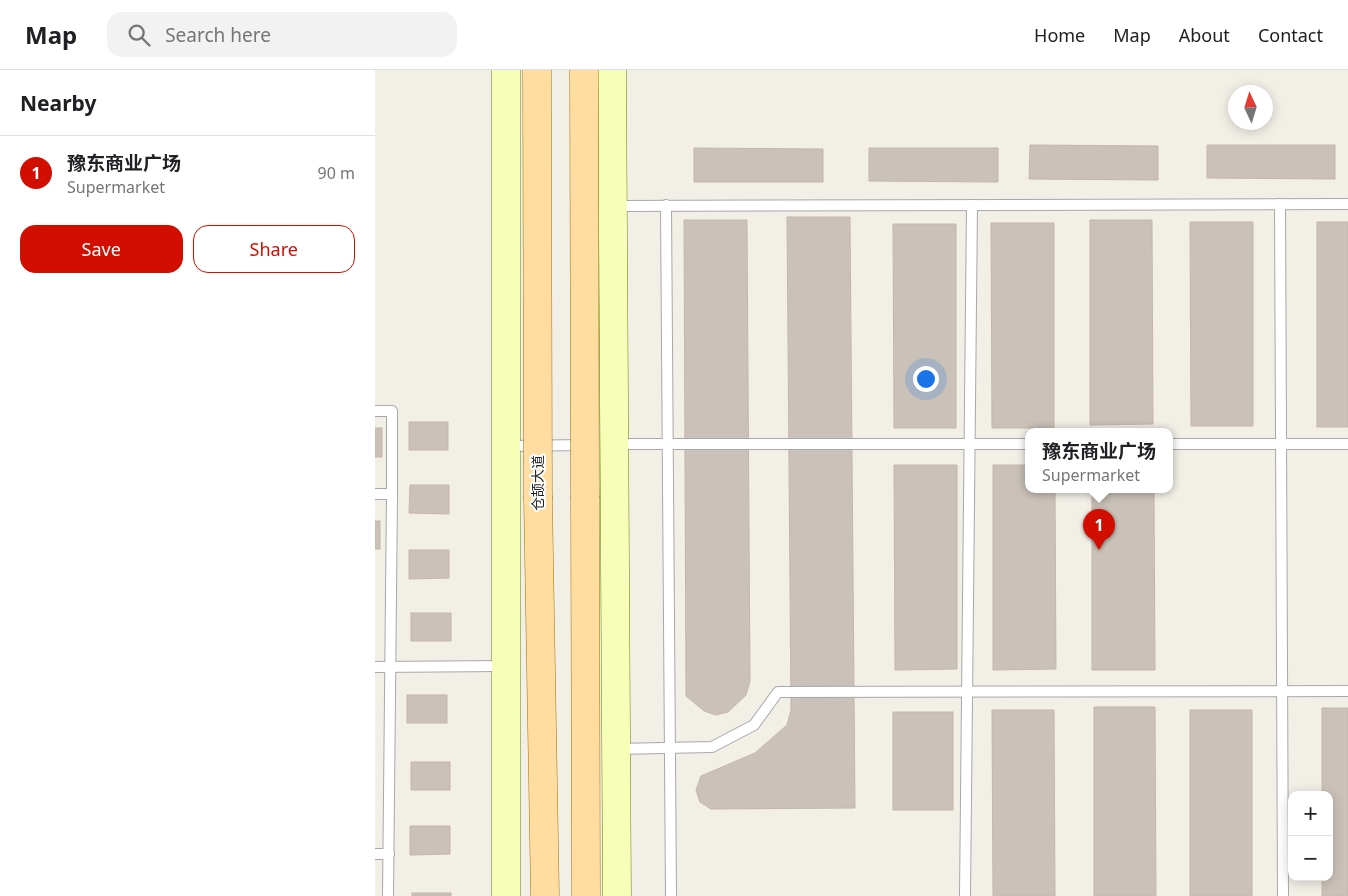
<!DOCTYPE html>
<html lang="en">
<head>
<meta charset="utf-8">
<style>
  :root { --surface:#fff; --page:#f2f2f2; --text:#202124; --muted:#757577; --line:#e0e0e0; --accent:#d20e00 }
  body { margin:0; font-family:"Noto Sans","Noto Sans SC",sans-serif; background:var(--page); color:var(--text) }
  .controls { position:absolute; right:15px; bottom:15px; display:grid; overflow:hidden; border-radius:10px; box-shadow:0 2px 12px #0003 }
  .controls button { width:45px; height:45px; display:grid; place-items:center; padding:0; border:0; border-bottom:1px solid var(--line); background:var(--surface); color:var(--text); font:25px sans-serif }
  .compass { position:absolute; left:853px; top:15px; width:45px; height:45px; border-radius:50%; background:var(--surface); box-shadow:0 2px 12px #0003; rotate:356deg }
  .you { position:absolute; left:550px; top:308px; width:18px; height:18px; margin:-12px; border:4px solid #fff; border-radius:50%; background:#1a73e8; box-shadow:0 0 0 8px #1a73e833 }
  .badge { display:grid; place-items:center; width:32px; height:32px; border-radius:50%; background:var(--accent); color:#fff; font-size:16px; font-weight:700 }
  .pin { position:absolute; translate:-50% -41px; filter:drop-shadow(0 1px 2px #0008) }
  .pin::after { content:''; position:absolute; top:26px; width:18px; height:15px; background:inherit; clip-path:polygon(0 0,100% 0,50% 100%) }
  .popup { position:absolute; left:650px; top:358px; width:148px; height:65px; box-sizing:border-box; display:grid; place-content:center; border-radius:10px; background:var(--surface); filter:drop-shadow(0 1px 4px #0005); font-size:16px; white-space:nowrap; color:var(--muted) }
  .popup b { font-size:19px; color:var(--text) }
  .popup::after { content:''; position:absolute; left:50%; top:100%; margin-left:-10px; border:10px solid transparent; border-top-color:var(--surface) }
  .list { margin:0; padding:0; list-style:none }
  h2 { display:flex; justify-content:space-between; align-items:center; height:65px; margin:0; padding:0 20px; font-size:21px }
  h2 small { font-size:16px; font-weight:400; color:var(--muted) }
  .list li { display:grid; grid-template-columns:32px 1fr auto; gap:15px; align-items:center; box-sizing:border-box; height:75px; padding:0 20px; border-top:1px solid var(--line) }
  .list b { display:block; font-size:19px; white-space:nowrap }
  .list p { margin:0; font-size:16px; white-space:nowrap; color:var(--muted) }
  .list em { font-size:16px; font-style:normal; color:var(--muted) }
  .actions { display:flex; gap:10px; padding:15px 20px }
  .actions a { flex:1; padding:11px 0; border:1px solid var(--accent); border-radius:15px; text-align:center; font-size:18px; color:var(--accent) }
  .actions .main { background:var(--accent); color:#fff }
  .icon { flex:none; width:28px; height:28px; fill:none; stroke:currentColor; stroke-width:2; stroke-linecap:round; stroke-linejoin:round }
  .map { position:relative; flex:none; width:973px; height:826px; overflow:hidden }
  header { display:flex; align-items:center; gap:30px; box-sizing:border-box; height:70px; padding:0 25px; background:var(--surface); border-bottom:1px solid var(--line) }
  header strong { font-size:24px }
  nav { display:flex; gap:28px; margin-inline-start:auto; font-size:18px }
  .search { width:350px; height:45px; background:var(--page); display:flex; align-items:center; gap:12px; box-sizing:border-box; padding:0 18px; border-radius:15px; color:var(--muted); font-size:19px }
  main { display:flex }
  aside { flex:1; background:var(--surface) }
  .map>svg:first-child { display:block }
</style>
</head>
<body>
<header>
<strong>Map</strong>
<div class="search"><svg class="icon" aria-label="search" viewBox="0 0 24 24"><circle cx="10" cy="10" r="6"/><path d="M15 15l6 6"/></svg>Search here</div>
<nav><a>Home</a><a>Map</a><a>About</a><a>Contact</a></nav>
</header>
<main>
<aside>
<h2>Nearby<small></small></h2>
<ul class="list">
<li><span class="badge">1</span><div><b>豫东商业广场</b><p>Supermarket</p></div><em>90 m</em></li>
</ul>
<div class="actions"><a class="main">Save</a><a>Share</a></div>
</aside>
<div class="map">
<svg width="973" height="826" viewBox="0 0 973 826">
  <rect width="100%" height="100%" fill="#f2efe7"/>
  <g fill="#cac2b9" stroke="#c5b6a8">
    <path d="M655,75L783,76V110L654,109Z"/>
    <path d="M832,75H960V109L832,108Z"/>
    <path d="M319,78L448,79V112H319Z"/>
    <path d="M494,78H623V112L494,111Z"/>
    <path d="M412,147H475L480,738L336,739L325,732L321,720L326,706L380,683L412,655L416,640Z"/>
    <path d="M309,150H372L375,611L371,625L353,642L341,645L329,641L311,626Z"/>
    <path d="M715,150H777L778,354L715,355Z"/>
    <path d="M815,152H878V356H816Z"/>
    <rect x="942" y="152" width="31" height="205"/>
    <path d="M616,153H679V358H617Z"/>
    <path d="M518,154H581V358H519Z"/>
    <rect x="34" y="352" width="39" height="28"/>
    <rect x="0" y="358" width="7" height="29"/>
    <path d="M519,395H582V599L520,600Z"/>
    <path d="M618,395H654V419H680L681,599L618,600Z"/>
    <path d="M35,415H74V444L34,443Z"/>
    <path d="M717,419H779L780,600H717Z"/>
    <rect x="0" y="451" width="5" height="28"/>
    <path d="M34,480H74V508L34,509Z"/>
    <rect x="36" y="543" width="40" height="28"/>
    <rect x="32" y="625" width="40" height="28"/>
    <path d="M719,637H780L781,826H719Z"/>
    <path d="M947,638H973V826H947V807H954V725H947Z"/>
    <path d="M617,640H679L680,826H618Z"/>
    <rect x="815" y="640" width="62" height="186"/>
    <rect x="518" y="642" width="60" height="98"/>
    <rect x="36" y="692" width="39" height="28"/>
    <path d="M35,756H75V784L35,785Z"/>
    <rect x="37" y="823" width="39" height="3"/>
  </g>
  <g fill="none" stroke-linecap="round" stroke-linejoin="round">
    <defs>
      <g id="service">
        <path d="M905,134L908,826"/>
        <path d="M291,135L296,826"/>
        <path d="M239,136L973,134"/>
        <path d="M0,341H17V424"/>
        <path d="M239,374H654"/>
        <path d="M794,374H973"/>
        <path d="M132,376L210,375"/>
        <path d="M0,424H17L13,826"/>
        <path d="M0,597L130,596"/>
        <path d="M241,679L337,677L379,655L403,622L973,621"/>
        <path d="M0,784H14"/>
        <path d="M590,826L597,135"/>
      </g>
      <g id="secondary">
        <path d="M131,0V826"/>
        <path d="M237,0L242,826"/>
      </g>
      <g id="primary">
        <path d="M210,428L211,826"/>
        <path d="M163,429L170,826"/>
      </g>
    </defs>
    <use href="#service" stroke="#a8a8a8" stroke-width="12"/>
    <use href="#secondary" stroke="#6a8000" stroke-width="29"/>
    <use href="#primary" stroke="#9e7400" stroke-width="29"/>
    <use href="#service" stroke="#fff" stroke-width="10"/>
    <use href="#secondary" stroke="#f6feb8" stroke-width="28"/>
    <use href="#primary" stroke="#ffdc9f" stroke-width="28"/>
    <defs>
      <g id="primary-bridge">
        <path d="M162,0L163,429"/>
        <path d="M209,0L210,428"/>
      </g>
    </defs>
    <use href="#primary-bridge" stroke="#9e7400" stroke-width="29" stroke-linecap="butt"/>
    <use href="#primary-bridge" stroke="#ffdc9f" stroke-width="28"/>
  </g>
  <g text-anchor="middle" stroke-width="4" stroke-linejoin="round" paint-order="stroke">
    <g font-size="14" fill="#212121" stroke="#fff">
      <text transform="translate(163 413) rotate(-90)" y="5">仓颉大道</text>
    </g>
  </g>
</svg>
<div class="controls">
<button>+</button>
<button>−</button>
</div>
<svg class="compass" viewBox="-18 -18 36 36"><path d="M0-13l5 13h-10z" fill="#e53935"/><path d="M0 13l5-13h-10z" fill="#757577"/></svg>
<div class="you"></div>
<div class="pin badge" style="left:724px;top:480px">1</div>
<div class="popup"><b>豫东商业广场</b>Supermarket</div>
</div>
</main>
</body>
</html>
